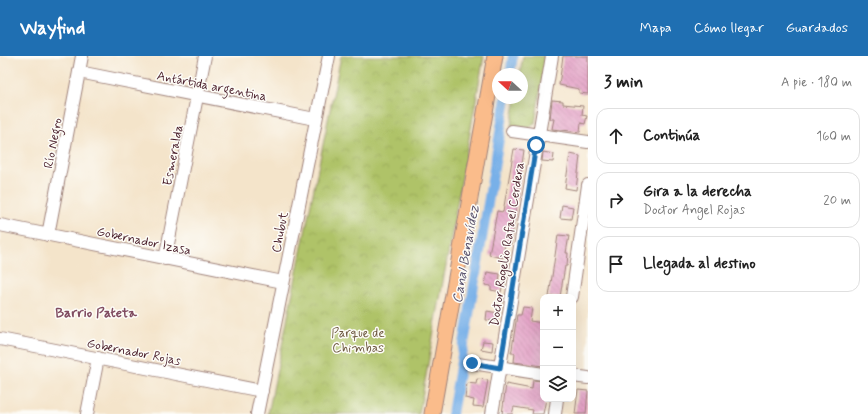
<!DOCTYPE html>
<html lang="es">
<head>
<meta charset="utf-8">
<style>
  :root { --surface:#fff; --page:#f2f2f2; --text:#222; --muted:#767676; --line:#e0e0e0; --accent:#1f6fb2 }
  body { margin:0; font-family:Mynerve,sans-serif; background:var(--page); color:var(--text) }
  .controls { position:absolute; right:12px; bottom:12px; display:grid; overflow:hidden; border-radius:8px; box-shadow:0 4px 16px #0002 }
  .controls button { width:36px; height:36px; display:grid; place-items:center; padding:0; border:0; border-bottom:1px solid var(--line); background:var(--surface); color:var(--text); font:20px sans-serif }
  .compass { position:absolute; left:492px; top:12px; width:36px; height:36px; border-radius:50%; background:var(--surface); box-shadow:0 4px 16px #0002; rotate:291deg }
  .stop { position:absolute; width:12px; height:12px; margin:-9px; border:3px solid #1f6fb2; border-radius:50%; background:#fff }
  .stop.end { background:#1f6fb2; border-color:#fff; box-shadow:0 1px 4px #0008 }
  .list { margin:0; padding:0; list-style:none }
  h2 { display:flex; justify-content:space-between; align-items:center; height:52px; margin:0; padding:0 16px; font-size:17px }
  h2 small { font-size:13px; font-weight:400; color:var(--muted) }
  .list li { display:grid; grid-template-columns:26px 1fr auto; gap:12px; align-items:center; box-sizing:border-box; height:56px; margin:0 8px 8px; padding:0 8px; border:1px solid var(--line); border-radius:12px }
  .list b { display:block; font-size:15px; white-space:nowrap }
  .list p { margin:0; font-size:13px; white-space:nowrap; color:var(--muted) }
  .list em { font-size:13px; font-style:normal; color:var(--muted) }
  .icon { flex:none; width:22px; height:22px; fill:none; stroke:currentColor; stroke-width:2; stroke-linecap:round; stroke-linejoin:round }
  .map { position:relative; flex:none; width:588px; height:358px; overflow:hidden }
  header { display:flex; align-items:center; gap:24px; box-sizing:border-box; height:56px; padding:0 20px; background:var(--accent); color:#fff }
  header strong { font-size:19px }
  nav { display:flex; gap:22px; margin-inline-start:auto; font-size:14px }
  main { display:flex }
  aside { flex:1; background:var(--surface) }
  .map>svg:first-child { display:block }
</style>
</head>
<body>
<header>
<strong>Wayfind</strong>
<nav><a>Mapa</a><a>Cómo llegar</a><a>Guardados</a></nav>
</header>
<main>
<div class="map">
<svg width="588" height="358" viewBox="0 0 588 358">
  <defs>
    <pattern id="park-crowns" width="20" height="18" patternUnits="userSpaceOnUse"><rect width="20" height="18" fill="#afc367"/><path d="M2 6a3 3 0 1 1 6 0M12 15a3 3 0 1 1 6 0" fill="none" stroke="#98a75a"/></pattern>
    <pattern id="building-back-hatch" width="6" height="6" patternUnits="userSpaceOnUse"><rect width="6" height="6" fill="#e4a1c6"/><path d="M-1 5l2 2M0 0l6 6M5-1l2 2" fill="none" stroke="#bb83a1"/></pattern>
  </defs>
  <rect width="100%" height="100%" fill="#fdfcf7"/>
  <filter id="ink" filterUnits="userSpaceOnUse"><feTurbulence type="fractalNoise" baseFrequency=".025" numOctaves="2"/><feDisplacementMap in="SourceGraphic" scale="8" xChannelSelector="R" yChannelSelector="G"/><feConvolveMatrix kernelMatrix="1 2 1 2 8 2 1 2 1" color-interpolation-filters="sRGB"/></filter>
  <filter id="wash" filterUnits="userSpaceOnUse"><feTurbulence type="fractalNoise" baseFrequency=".012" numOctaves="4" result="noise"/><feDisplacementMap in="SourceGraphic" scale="16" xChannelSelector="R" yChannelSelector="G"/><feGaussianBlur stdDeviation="0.9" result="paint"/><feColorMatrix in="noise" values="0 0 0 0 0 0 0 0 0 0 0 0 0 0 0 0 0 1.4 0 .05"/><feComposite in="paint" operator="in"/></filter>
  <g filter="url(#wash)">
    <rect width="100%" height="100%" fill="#f4e4ca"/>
    <g fill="url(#park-crowns)" stroke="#7c7149">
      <path d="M341,0H484L419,358H268Z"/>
      <path d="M523,0H546L535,67L529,72L511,70L516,42H522V18H520Z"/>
    </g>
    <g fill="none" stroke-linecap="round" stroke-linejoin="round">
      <g stroke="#78b0e8" stroke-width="10">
        <path d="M510,18L513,0"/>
        <path d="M452,358L506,42"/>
      </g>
    </g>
    <g id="blocks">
      <g fill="url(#building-back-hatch)">
        <path d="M563,0H588V38L579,37V33L559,29Z"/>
        <path d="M552,44L563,45V48L583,50L582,59L587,60L585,68L581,67L580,76L552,73L554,63H550Z"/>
        <path d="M514,93L524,94L511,188L505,187L503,202L489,199L497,155L503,156Z"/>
        <path d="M543,96L554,98L553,106L542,105Z"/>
        <path d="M570,98L580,100L576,134L565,132Z"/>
        <path d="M562,149L573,151L571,163L560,162Z"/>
        <path d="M558,179L569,180L566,197H568L567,210H565L560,241H549Z"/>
        <path d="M487,216L500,218L499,227H503L501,236L491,234V230L485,229Z"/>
        <path d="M523,251L532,252L530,265L543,267V310L514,306L515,297H511L512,293L517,259H521Z"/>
        <path d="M487,255L498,257L497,265L486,264Z"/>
        <path d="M483,285L493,286L492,295L481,293Z"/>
        <path d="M477,323L488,324L483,351L473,350L474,344L465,342L467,327L476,328Z"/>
        <path d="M533,324L543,325V343H546L543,358H532L533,354L514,351L512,358H502L506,328L532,333Z"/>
        <path d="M578,334L588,335L586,358H575Z"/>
      </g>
    </g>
  </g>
  <g filter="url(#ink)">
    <use href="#blocks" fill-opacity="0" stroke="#9f827a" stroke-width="1"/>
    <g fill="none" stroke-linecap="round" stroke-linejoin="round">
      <defs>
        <g id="minor">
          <path d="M79,16L315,63"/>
          <path d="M512,75L588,86"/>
          <path d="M0,169L283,226"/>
          <path d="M48,179L82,0"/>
          <path d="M165,203L205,0"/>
          <path d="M572,241L588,129"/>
          <path d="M0,283L262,335"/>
          <path d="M472,307L543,318"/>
          <path d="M573,320L588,322"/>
          <path d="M87,358L98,302"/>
          <path d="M257,358L329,0"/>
          <path d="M492,358L552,0"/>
          <path d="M555,358L557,343"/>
        </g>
        <path id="major" d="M432,358L495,0"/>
      </defs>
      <use href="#minor" stroke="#9f827a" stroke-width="14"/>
      <use href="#major" stroke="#9f827a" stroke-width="17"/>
      <use href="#minor" stroke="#fff" stroke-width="12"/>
      <use href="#major" stroke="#fabc8b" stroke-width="15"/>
    </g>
  </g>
  <g fill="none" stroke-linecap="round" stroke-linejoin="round" filter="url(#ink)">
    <path stroke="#1f6fb2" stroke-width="5" d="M472,307L500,312L536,89"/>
  </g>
  <g text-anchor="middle" stroke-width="3" stroke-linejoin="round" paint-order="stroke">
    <g font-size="13" fill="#4a1f2b" stroke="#fdfcf7">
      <text transform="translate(212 29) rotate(11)" y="5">Antártida argentina</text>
      <text transform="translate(52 87) rotate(-79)" y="5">Río Negro</text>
      <text transform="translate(172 99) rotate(-79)" y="5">Esmeralda</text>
      <text transform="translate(279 176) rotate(-79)" y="5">Chubut</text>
      <text transform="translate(144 184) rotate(12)" y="5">Gobernador Izasa</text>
      <text transform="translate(506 188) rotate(-81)" y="5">Doctor Rogelio Rafael Cerdera</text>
      <text transform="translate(134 295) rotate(11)" y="5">Gobernador Rojas</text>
    </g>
    <g font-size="13" fill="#6d5840" stroke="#fdfcf7">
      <text x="358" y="281">Parque de<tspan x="358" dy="15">Chimbas</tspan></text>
    </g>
    <g font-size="14" font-style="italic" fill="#5a526d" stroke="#fdfcf7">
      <text transform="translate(465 198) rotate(-80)" y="5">Canal Benavídez</text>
    </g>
    <g font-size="14" font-weight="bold" fill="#804c61" stroke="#fdfcf7">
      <text x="96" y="261">Barrio Pateta</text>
    </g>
  </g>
</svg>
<div class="controls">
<button>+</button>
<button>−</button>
<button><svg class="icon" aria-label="layers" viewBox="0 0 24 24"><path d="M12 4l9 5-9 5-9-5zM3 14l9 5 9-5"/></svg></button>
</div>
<svg class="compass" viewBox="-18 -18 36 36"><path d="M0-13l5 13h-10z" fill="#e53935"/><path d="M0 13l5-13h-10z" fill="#767676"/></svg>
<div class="stop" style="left:536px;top:89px"></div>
<div class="stop end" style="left:472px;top:307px"></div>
</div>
<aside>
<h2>3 min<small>A pie · 180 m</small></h2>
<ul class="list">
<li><svg class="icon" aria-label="ahead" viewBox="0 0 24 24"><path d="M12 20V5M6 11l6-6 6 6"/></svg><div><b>Continúa</b></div><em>160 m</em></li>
<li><svg class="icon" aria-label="right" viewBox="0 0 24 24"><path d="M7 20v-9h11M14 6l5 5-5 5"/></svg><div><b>Gira a la derecha</b><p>Doctor Angel Rojas</p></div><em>20 m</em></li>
<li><svg class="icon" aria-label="arrive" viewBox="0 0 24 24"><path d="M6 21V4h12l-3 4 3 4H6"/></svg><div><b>Llegada al destino</b></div></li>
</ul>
</aside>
</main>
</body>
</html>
